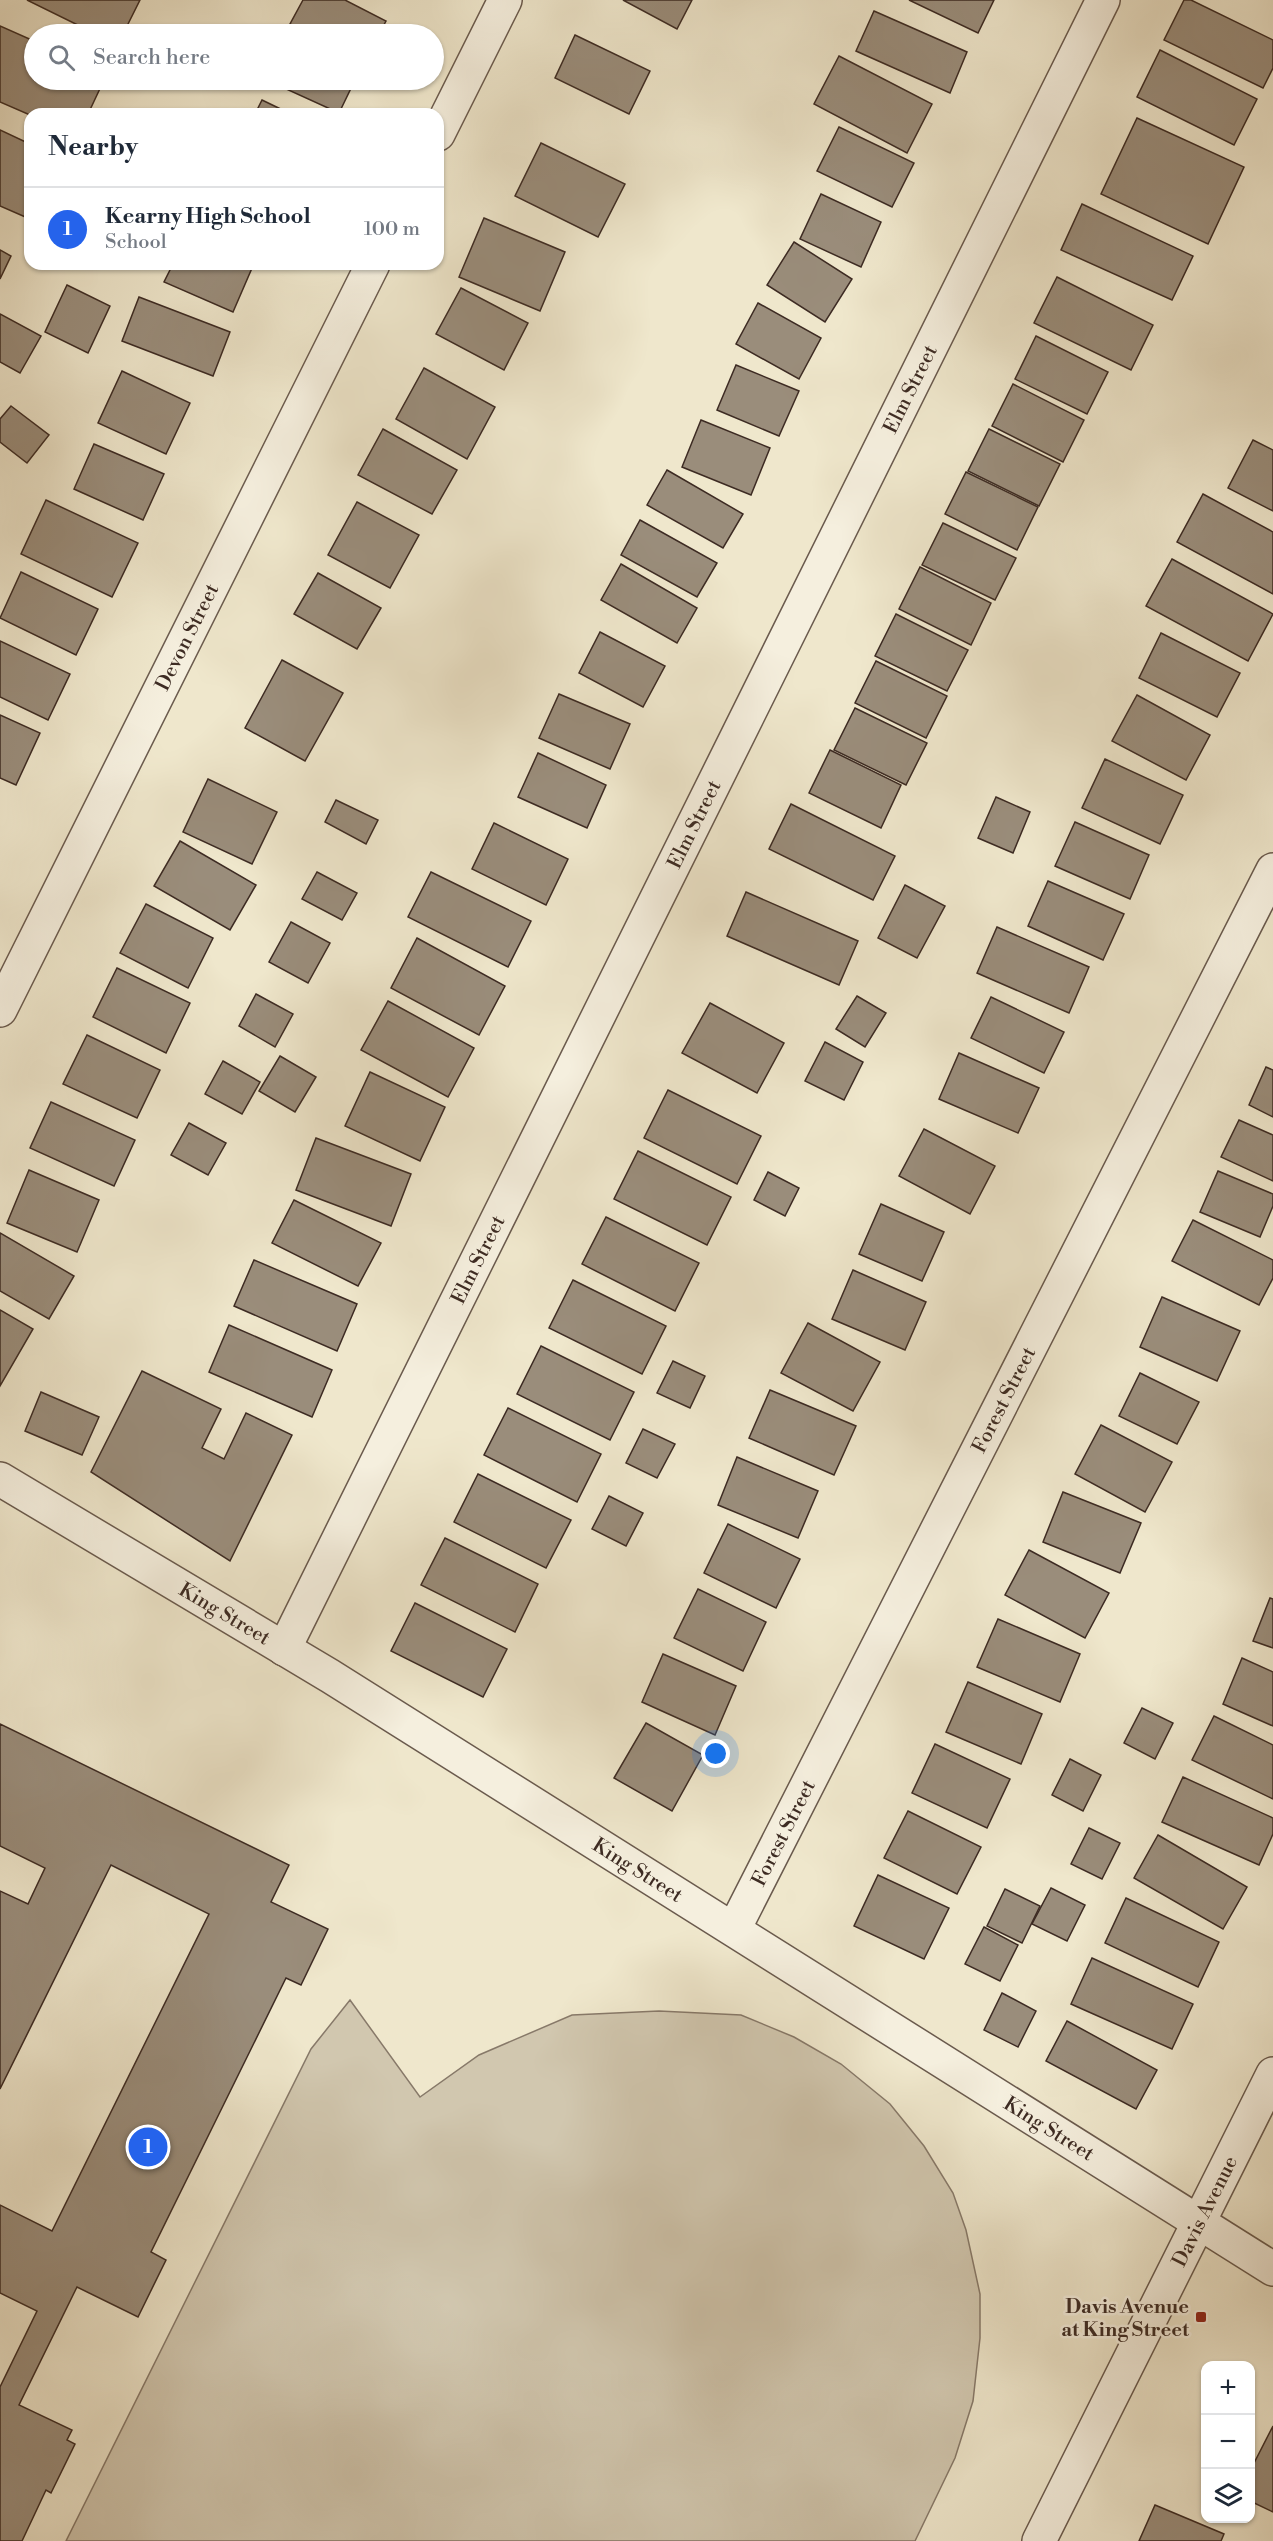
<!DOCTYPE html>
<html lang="en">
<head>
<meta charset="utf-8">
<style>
  :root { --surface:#fff; --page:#f2f2f3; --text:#1f2937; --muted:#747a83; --line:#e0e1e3; --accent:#2563eb }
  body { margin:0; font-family:"Libre Bodoni",serif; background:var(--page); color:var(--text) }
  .controls { position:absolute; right:18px; bottom:18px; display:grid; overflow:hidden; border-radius:12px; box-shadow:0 2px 4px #0004 }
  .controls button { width:54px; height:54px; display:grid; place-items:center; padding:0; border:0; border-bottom:2px solid var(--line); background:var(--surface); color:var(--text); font:30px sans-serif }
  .you { position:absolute; left:716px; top:1754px; width:21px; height:21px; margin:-15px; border:4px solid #fff; border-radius:50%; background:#1a73e8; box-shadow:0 0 0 9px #1a73e833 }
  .badge { display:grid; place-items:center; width:39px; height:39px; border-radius:50%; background:var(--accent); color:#fff; font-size:20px; font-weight:700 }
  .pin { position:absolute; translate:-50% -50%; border:3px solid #fff; box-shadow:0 2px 6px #0006 }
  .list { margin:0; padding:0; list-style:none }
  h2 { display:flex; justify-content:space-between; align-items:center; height:78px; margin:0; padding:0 24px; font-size:26px }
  h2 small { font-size:20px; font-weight:400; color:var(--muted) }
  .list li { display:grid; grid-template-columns:39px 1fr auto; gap:18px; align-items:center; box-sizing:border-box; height:84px; padding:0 24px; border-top:2px solid var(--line) }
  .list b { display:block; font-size:22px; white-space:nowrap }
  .list p { margin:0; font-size:20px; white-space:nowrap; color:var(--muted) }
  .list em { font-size:20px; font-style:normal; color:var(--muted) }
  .icon { flex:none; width:33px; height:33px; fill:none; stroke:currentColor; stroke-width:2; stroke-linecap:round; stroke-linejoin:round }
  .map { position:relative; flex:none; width:1273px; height:2541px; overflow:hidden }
  .search { position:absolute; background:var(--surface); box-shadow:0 2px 4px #0004; left:24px; top:24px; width:420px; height:66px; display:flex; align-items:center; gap:15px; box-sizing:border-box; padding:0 21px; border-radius:33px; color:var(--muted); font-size:22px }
  .panel { position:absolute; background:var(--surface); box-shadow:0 2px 4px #0004; left:24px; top:108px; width:420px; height:162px; border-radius:18px }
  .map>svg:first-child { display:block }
</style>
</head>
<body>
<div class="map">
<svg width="1273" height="2541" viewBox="0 0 1273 2541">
  <rect width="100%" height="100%" fill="#efe7cc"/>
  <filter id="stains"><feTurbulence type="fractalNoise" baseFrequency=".00333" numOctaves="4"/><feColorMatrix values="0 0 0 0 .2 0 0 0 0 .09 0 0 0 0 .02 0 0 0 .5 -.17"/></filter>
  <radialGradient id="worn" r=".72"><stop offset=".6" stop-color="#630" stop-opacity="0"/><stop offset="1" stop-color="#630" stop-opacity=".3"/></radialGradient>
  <path fill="#d1c7af" stroke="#877969" stroke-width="1.5" d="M350,2000L420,2097L479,2055L572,2015L659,2011L741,2015L794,2037L841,2064L890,2104L924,2146L953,2193L966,2230L980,2294V2338L973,2401L955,2458L915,2541H66L311,2049Z"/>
  <g fill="#9a8d7b" stroke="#3d2b23" stroke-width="1.5">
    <path d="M27,0H140L123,34H96Z"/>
    <path d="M303,0H345L386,21L379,34H311L290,24Z"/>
    <path d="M623,0H692L677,29Z"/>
    <path d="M909,0H994L978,33Z"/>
    <path d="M1184,0H1191L1273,40V68L1263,88L1164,40Z"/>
    <path d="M874,11L967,52L950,93L856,51Z"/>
    <path d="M0,26L34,41V80H104L88,114L30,115L0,102Z"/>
    <path d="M575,35L650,71L629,114L555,78Z"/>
    <path d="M1160,50L1257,99L1234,145L1137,97Z"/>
    <path d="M839,56L932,104L907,153L814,104Z"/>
    <path d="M275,80H355L339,113L273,83Z"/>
    <path d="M262,100L291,114H255Z"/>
    <path d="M1137,118L1244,167L1208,244L1101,194Z"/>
    <path d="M839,127L914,163L892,207L817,171Z"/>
    <path d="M0,130L30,144V219L0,206Z"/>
    <path d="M541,143L625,184L598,237L515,196Z"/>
    <path d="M821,194L881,222L861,267L800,239Z"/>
    <path d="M1082,204L1193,256L1172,300L1061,250Z"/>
    <path d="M484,218L565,252L540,311L459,277Z"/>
    <path d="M794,242L852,279L825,322L767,285Z"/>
    <path d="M0,250L11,256L0,279Z"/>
    <path d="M173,264H244L252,268L233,312L164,282Z"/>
    <path d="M1057,277L1153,325L1131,370L1034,323Z"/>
    <path d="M67,285L110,306L88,353L45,332Z"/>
    <path d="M461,288L528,323L504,370L436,334Z"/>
    <path d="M139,297L230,332L213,376L122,341Z"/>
    <path d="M758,303L821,338L799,379L736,344Z"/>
    <path d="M0,314L41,336L20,373L0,362Z"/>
    <path d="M1036,336L1108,372L1087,414L1015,379Z"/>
    <path d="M736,365L799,391L779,436L717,410Z"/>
    <path d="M424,368L495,407L467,459L396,419Z"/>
    <path d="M122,371L190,403L166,454L98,423Z"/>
    <path d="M1013,384L1084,420L1063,462L992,426Z"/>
    <path d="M11,406L49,435L27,463L0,442V419Z"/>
    <path d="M701,420L770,448L751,495L682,467Z"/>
    <path d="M383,429L457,470L432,514L358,475Z"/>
    <path d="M989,429L1060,464L1039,506L968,471Z"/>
    <path d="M1253,440L1273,450V511L1228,488Z"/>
    <path d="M94,444L164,474L143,520L74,489Z"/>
    <path d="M667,470L743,514L723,548L647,505Z"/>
    <path d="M966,472L1038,507L1017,550L945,514Z"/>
    <path d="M1203,494L1273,532V594L1177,542Z"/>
    <path d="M46,500L138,543L112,597L21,554Z"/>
    <path d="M357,502L419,535L390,588L328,555Z"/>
    <path d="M640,520L717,563L697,597L621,555Z"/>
    <path d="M943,523L1016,558L995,600L922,565Z"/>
    <path d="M1172,559L1273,614L1248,661L1146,606Z"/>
    <path d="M621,564L697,608L677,643L601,600Z"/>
    <path d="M920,567L991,603L971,645L899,609Z"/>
    <path d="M21,572L98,609L76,655L0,618Z"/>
    <path d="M318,573L381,608L357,649L294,614Z"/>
    <path d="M896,614L968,650L947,691L875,656Z"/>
    <path d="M600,632L665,666L643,707L579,673Z"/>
    <path d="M1161,633L1240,673L1217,717L1139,678Z"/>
    <path d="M0,641L70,674L48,720L0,697Z"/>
    <path d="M282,660L343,693L305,761L245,728Z"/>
    <path d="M876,661L947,696L926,738L855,703Z"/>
    <path d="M559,694L630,724L610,769L539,738Z"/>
    <path d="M1137,695L1210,735L1186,780L1112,741Z"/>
    <path d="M855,708L927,743L906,785L834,750Z"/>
    <path d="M0,715L40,733L16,785L0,778Z"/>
    <path d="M830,750L901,785L881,828L809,793Z"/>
    <path d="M538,753L606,785L587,828L518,797Z"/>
    <path d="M1105,759L1183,795L1160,844L1082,808Z"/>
    <path d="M208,779L277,812L252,864L183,832Z"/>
    <path d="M996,797L1030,812L1013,853L978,838Z"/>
    <path d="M336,800L378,820L366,844L325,822Z"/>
    <path d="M791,804L895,856L873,900L769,849Z"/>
    <path d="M1075,822L1149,855L1130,899L1055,866Z"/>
    <path d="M494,823L568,859L546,905L472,869Z"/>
    <path d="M180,841L256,885L230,930L154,886Z"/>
    <path d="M317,872L357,893L342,920L302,899Z"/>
    <path d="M431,872L531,921L508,967L408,917Z"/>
    <path d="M1048,881L1124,914L1103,960L1028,926Z"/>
    <path d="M905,885L945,906L917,958L878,938Z"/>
    <path d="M746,892L858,941L839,985L727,936Z"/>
    <path d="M146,904L213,938L188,988L120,953Z"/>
    <path d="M291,922L330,943L308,983L269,962Z"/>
    <path d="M997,927L1089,967L1069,1013L977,973Z"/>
    <path d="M417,938L505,986L479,1035L391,988Z"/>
    <path d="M117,968L190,1003L166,1053L93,1017Z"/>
    <path d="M256,994L293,1014L275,1047L239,1026Z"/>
    <path d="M857,996L886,1013L865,1047L836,1029Z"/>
    <path d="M991,997L1064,1032L1044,1073L971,1038Z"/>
    <path d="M388,1001L474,1048L448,1097L361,1050Z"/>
    <path d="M710,1003L784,1043L757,1093L682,1053Z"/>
    <path d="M87,1035L160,1070L137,1118L63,1084Z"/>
    <path d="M825,1042L863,1062L844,1100L805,1081Z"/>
    <path d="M959,1053L1039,1088L1018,1133L939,1099Z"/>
    <path d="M280,1056L316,1077L295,1112L259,1091Z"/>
    <path d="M223,1061L260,1082L242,1114L205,1094Z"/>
    <path d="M1266,1067L1273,1070V1117L1249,1105Z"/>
    <path d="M370,1072L445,1107L420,1161L345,1126Z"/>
    <path d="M668,1090L761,1136L737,1184L644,1138Z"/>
    <path d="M51,1102L135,1140L114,1186L30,1148Z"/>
    <path d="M1239,1120L1273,1135V1181L1221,1157Z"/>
    <path d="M189,1123L226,1143L208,1175L171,1155Z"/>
    <path d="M924,1129L995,1166L970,1214L899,1176Z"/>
    <path d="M316,1138L411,1174L391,1226L296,1190Z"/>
    <path d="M638,1151L731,1197L707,1245L614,1199Z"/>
    <path d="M29,1170L99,1200L77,1252L7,1223Z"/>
    <path d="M1218,1171L1273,1194V1206L1260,1237L1200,1212Z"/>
    <path d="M768,1172L799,1188L785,1216L754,1200Z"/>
    <path d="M294,1200L381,1243L358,1286L272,1243Z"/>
    <path d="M881,1204L944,1232L922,1281L859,1254Z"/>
    <path d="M606,1217L699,1263L675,1311L582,1264Z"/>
    <path d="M1193,1220L1273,1260V1278L1259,1305L1172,1261Z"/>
    <path d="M0,1233L74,1276L49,1319L0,1291Z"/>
    <path d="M254,1260L357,1304L337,1351L234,1306Z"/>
    <path d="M853,1270L926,1302L905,1350L832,1319Z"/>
    <path d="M573,1280L666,1326L642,1374L549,1328Z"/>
    <path d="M1162,1297L1240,1331L1217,1381L1140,1347Z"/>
    <path d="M0,1310L33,1329L0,1386Z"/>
    <path d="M808,1323L880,1362L853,1411L781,1373Z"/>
    <path d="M229,1325L332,1370L312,1417L209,1372Z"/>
    <path d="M541,1346L634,1392L610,1440L517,1394Z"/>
    <path d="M673,1361L705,1376L690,1408L657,1393Z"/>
    <path d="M142,1371L221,1409L202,1448L224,1459L246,1413L292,1435L230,1561L91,1472Z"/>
    <path d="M1140,1373L1199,1402L1177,1444L1119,1416Z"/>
    <path d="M770,1390L856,1426L834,1475L749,1438Z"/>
    <path d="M41,1392L99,1417L82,1455L25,1431Z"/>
    <path d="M508,1408L601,1454L577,1502L484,1455Z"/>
    <path d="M1101,1425L1172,1462L1145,1512L1075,1474Z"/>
    <path d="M643,1429L675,1444L657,1478L626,1463Z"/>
    <path d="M737,1457L818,1491L798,1538L718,1505Z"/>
    <path d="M478,1474L571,1520L546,1568L454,1522Z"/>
    <path d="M1063,1492L1141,1523L1120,1573L1043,1542Z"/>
    <path d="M609,1496L643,1513L626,1546L592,1529Z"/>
    <path d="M728,1524L800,1559L776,1608L704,1573Z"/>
    <path d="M445,1538L538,1584L515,1632L421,1585Z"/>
    <path d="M1029,1550L1109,1593L1085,1638L1005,1595Z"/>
    <path d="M698,1589L766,1622L743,1671L674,1638Z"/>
    <path d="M1270,1598L1273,1599V1648L1253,1641Z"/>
    <path d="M415,1603L507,1649L483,1697L391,1651Z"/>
    <path d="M998,1619L1080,1654L1060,1702L977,1667Z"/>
    <path d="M663,1654L736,1686L715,1735L642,1702Z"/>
    <path d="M1242,1658L1273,1672V1726L1223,1704Z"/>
    <path d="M968,1682L1042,1714L1021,1764L946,1732Z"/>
    <path d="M1142,1708L1173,1723L1155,1759L1124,1743Z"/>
    <path d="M1214,1716L1273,1745V1799L1192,1760Z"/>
    <path d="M646,1723L703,1755L672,1811L614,1778Z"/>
    <path d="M0,1724L289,1865L271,1902L328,1929L301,1985L286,1978L151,2252L166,2260L138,2317L77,2287L19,2405L72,2430L67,2440L75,2444L51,2493L46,2490L22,2541H0V2387L37,2311L0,2293V2205L52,2231L209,1914L111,1865L0,2089V1891L28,1904L45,1868L0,1846Z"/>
    <path d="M935,1744L1010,1779L987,1828L912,1793Z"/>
    <path d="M1070,1759L1101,1775L1083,1811L1052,1795Z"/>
    <path d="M1183,1777L1273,1818V1834L1259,1865L1162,1822Z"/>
    <path d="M908,1811L981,1847L957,1894L884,1858Z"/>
    <path d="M1089,1828L1120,1843L1102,1879L1071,1864Z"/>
    <path d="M1158,1835L1247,1887L1223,1929L1134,1878Z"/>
    <path d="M878,1875L949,1908L924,1959L854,1926Z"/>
    <path d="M1051,1888L1085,1905L1067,1941L1032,1924Z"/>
    <path d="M1005,1889L1040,1906L1022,1943L987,1926Z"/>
    <path d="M1126,1898L1219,1942L1198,1987L1105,1943Z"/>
    <path d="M984,1927L1018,1945L1000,1981L965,1964Z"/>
    <path d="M1092,1958L1193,2004L1172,2049L1071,2004Z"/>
    <path d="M1002,1993L1036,2011L1018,2047L984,2030Z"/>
    <path d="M1067,2021L1157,2070L1136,2109L1046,2061Z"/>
    <path d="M1273,2426V2512L1250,2501V2471Z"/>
    <path d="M1155,2505L1224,2534L1221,2541H1139Z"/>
  </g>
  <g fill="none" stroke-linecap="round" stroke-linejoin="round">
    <defs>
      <g id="minor">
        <path d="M438,134L505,0"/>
        <path id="s1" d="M0,1010L373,264"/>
        <path id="s2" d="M0,1479L330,1676L1273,2269"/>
        <path id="s3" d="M284,1649L1103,0"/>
        <path id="s4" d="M734,1929L1273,870"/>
      </g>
      <g id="tertiary">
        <path id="s5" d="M1039,2541L1273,2074"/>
      </g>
    </defs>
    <use href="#minor" stroke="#6a5a4d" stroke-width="36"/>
    <use href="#tertiary" stroke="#6a5a4d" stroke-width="36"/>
    <use href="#minor" stroke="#f5efde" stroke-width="33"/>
    <use href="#tertiary" stroke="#f5efde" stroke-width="33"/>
  </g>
  <rect fill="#8f2418" stroke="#f5efde" stroke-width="2" x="1195" y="2311" width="12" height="12" rx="3"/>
  <g text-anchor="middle" stroke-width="5" stroke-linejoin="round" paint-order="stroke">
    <g font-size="20" fill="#3d2b23" stroke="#f5efde">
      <text dy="7" stroke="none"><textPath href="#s3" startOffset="1407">Elm Street</textPath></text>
      <text dy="7" stroke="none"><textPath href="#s1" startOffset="417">Devon Street</textPath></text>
      <text dy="7" stroke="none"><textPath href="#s3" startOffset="921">Elm Street</textPath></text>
      <text dy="7" stroke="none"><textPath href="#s3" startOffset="435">Elm Street</textPath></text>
      <text dy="7" stroke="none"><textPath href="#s4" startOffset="594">Forest Street</textPath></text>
      <text dy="7" stroke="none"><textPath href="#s2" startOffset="262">King Street</textPath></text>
      <text dy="7" stroke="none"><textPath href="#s4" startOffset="108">Forest Street</textPath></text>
      <text dy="7" stroke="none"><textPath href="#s2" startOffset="748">King Street</textPath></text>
      <text dy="7" stroke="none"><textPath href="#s2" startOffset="1234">King Street</textPath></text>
      <text dy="7" stroke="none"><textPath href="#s5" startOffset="369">Davis Avenue</textPath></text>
    </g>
    <g font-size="20" font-weight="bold" fill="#3d2b23" stroke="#f5efde" text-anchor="end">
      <text x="1189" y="2313">Davis Avenue<tspan x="1189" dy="23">at King Street</tspan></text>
    </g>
  </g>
  <rect width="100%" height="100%" filter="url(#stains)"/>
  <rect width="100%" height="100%" fill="url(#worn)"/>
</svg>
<div class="controls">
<button>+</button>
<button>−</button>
<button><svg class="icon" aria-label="layers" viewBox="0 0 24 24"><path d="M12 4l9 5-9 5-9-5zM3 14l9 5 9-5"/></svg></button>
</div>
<div class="you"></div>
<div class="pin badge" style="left:148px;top:2147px">1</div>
<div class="search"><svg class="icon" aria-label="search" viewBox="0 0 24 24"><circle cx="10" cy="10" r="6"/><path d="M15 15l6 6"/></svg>Search here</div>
<section class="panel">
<h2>Nearby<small></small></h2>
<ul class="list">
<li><span class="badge">1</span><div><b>Kearny High School</b><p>School</p></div><em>100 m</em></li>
</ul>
</section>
</div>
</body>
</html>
